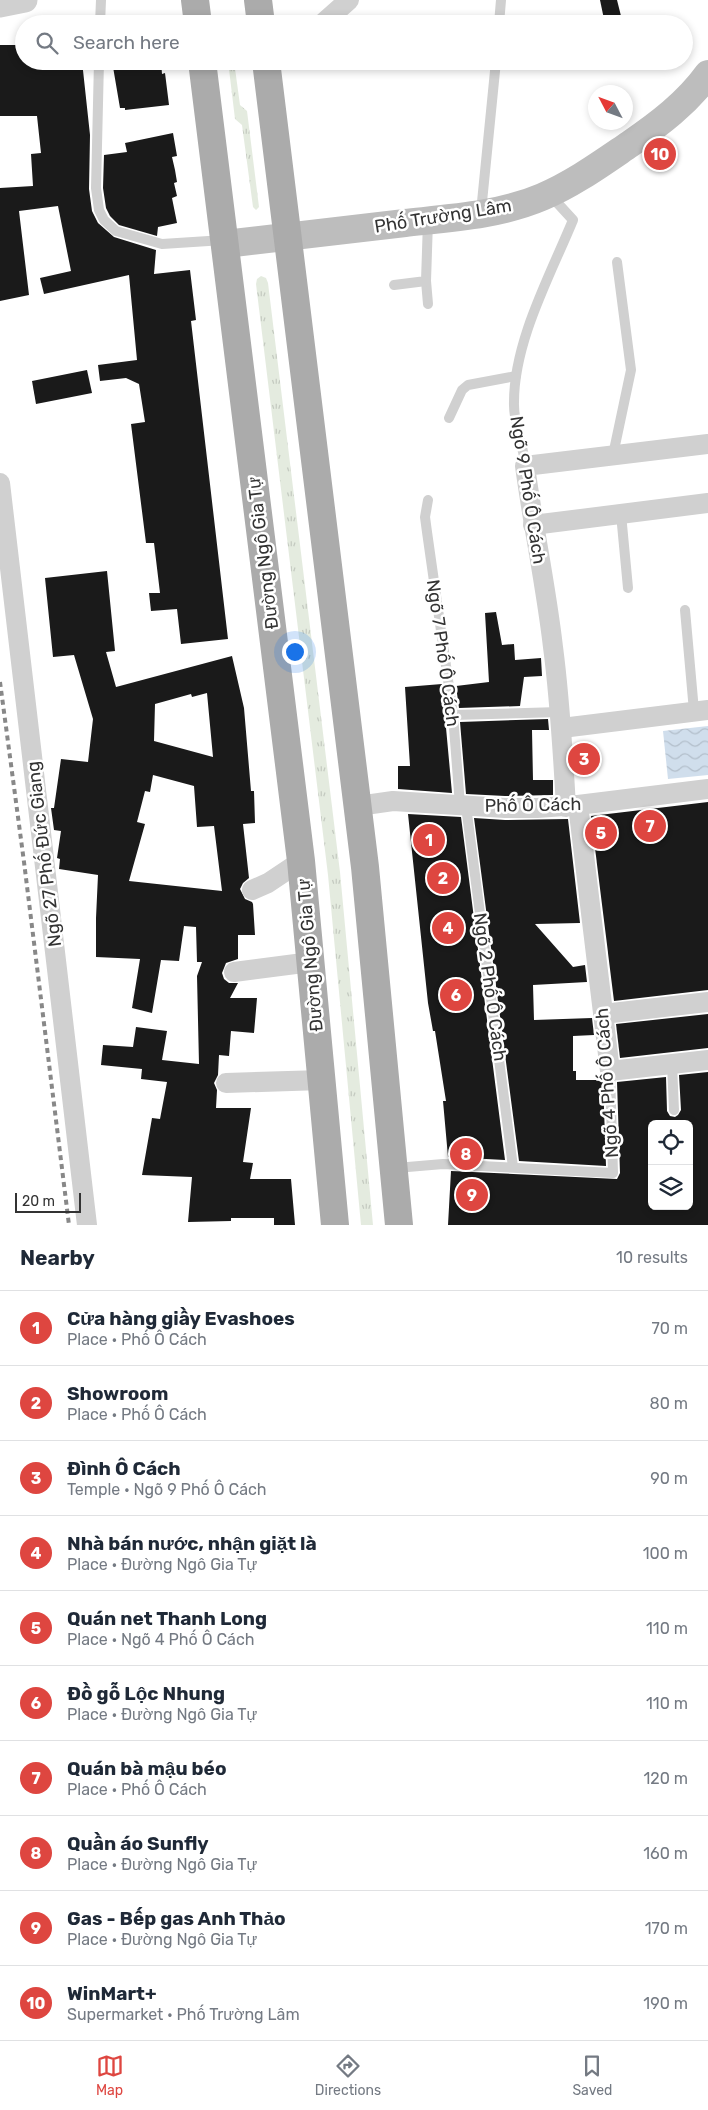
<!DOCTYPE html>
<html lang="en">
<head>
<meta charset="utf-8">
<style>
  :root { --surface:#fff; --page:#f2f2f3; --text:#1f2937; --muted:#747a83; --line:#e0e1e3; --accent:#de4640 }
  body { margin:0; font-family:Rubik,sans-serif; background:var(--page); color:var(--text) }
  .controls { position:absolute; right:15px; bottom:15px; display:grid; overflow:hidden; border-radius:8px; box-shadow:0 2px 8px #0003 }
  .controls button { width:45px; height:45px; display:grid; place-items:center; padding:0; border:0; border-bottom:1px solid var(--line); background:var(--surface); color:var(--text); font:25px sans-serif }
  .compass { position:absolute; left:588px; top:85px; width:45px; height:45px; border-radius:50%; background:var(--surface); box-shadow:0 2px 8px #0003; rotate:311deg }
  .scale { position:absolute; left:15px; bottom:12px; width:66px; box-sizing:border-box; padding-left:5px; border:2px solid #333; border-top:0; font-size:14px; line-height:18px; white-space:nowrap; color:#333; -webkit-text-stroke:4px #fff; paint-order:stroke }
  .you { position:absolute; left:294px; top:651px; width:18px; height:18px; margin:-12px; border:4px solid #fff; border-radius:50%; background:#1a73e8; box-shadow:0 0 0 8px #1a73e833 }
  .badge { display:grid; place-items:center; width:32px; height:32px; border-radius:50%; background:var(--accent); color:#fff; font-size:16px; font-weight:700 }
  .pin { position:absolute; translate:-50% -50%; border:2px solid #fff; box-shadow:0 1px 5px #0006 }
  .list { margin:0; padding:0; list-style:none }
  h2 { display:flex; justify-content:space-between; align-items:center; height:65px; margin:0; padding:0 20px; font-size:21px }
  h2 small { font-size:16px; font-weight:400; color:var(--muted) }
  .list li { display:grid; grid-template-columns:32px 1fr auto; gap:15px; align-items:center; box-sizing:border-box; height:75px; padding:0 20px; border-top:1px solid var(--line) }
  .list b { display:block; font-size:19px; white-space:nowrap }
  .list p { margin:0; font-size:16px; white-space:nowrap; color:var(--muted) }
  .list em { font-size:16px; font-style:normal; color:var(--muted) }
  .icon { flex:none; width:28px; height:28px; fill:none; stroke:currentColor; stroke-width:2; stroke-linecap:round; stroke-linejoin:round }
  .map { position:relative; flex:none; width:708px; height:1225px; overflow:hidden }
  .search { position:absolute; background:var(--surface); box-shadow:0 2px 8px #0003; left:15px; right:15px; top:15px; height:55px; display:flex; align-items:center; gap:12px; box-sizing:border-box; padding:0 18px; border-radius:28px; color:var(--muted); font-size:19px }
  .sheet { height:815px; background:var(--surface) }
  nav { display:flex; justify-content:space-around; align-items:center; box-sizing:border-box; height:70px; border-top:1px solid var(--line); background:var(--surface); font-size:14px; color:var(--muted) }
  nav a { display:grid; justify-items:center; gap:2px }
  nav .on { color:var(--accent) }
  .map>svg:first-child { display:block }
</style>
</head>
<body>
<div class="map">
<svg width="708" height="1225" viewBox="0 0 708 1225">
  <defs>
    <pattern id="grass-tufts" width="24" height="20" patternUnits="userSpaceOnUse" patternTransform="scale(1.25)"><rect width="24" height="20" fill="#e4ebdf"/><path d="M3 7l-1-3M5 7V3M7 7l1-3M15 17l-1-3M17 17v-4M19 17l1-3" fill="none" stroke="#c4cac0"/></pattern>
    <pattern id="water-waves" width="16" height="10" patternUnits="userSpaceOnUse" patternTransform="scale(1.25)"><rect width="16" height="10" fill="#d0deec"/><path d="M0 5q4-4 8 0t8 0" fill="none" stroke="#b3bfcb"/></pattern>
  </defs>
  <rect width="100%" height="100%" fill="#fff"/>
  <g fill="url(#grass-tufts)">
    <path d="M228,61H234L240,105L247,111L259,207L256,210L253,207L242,125L235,119Z"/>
    <path d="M261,276L266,278L268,283L340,872L373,1225H361L328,875L256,284L257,279Z"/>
  </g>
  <path fill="url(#water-waves)" d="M708,726V775L668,779L663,731Z"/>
  <g fill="#1a1a1a" fill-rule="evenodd">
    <path d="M600,0H617L623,24H605Z"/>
    <path d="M0,45H24V61H82L90,135L89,189L92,211L98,223L114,237L156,250L154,274L190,270L196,320L191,321L228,639L181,644L177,609L151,611L149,593H160L154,543H146L131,424L145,422L139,384L126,378L100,381L98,365L137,360L129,275L44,294L40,278L71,271L58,206L19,211L29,295L0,301V188L33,186L31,154L41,153L37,116H0Z"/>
    <path d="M112,61H161L162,74L165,73L169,105L125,110V108H120Z"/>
    <path d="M173,133L177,156L172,157L175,170L177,182L174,183L177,196L172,198L177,223L158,227L157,236L119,225L110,216L106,208L103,188L104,155L127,152L125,143Z"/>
    <path d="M87,370L92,393L36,404L32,381Z"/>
    <path d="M107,571L115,651L106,652L116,687L232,656L244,708L251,791H254L255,823L243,824L249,878L243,883L240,889L245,899L252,902L253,904L255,935H238V959L226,963L222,973L224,979L229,983H238L230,998H257L254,1033L231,1031L229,1056L219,1055L218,1075L214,1083L217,1090L216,1108H251L243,1162L253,1163L250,1179H291L295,1225H274V1218H231V1221L188,1222L192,1177L142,1175L152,1118L160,1119L167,1082L141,1079L142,1069L101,1065L103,1045L133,1047L136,1027L167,1031L162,1060L199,1064L197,976L202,962H197L196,927L184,926L179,961L161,960L152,1013L132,1008L140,959L96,957V918L98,875L59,869L60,859L57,858L61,831L54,830L51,808H54L61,759L88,762L93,719L74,655L53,657L45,578ZM207,693L213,757L154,741L155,704L191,694L192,697ZM153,775L194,786L197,827L214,826L222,891L129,881L145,824L137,822L145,791L150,792Z"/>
    <path d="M496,612L502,645L514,644L515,660L541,658L542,676L524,677L520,706L459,708L456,686L489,682L485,613Z"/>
    <path d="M442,684L452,793L398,789V766H410L405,687Z"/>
    <path d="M548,719L549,730H532L533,780H553V795L505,796L466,794L460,722Z"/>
    <path d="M708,802V990L614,1001L591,816Z"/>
    <path d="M408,814L461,817L505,1160L448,1157L443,1101H446L435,1031H433L428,1003Z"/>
    <path d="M474,818L505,820L568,819L580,923L535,924L573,967L585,965L587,982L533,985L534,1020L592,1018L594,1035L573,1036V1071H576V1080H603L606,1166L519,1161Z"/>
    <path d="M708,1014V1048L620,1058L616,1024Z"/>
    <path d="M708,1072V1225H448L451,1171L617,1179L620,1173L617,1082L666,1077L667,1111L670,1116L675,1117L678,1115L681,1110L679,1075ZM652,1124H689V1206H652Z"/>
  </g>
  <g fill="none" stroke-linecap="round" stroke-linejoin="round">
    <g stroke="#d0d0d0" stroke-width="10">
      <path d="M100,24L101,0"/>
      <path d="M499,24L501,0"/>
      <path d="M99,61L96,188L99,210L104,220L116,231L162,244L224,240"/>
      <path d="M481,212L496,61"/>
      <path d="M426,281L428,304"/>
      <path d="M394,285L426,281L428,221"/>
      <path d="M449,418L462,390L468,385L516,376"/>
      <path d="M613,455L631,370L617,262"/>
      <path d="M525,466C524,443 513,426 514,402C514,341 550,276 573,220L551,196"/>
      <path d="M428,500L425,517L427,532L453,715L460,805"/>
      <path d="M621,514L628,588"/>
      <path d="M685,610L694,711"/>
      <path d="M453,715L560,712"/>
      <path d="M466,806L513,1167"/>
      <path d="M672,1064L674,1110"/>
      <path d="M396,1168L443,1164L613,1173L610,1071"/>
    </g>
    <g stroke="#d0d0d0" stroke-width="20">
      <path d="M322,24L349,0"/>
      <path d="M0,483L87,1225"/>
      <path d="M533,525L708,503"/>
      <path d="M562,728L708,710"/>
      <path d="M578,805L610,1071L708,1060"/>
      <path d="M358,806L393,801L505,808H537L578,805L708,789"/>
      <path d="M566,807C563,753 560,700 553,647C546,586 533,526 525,466L708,444"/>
      <path d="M252,890L268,883L301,861"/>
      <path d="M234,972L311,962"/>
      <path d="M603,1014L708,1002"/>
      <path d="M226,1083L322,1080"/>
    </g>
    <path stroke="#d0d0d0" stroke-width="25" d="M0,5L25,0"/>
    <path stroke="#bdbdbd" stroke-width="28" d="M225,244C285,237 345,230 405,223C451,218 500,215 542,197C573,184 602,163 630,144C659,124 687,103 708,74"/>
    <g stroke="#ababab" stroke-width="28">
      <path d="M195,0L198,24"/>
      <path d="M258,0L261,24"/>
      <path d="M202,61L301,861L335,1225"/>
      <path d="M266,61L365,867L399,1225"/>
    </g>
    <path stroke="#888" stroke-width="4" stroke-dasharray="5 4" stroke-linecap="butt" d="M0,682L24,862L69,1225"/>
  </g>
  <g text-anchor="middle" stroke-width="5" stroke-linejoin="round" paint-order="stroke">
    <g font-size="18" fill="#333" stroke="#fff">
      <text transform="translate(443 216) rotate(-9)" y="6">Phố Trường Lâm</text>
      <text transform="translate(528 490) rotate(81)" y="6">Ngõ 9 Phố Ô Cách</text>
      <text transform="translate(263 553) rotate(-97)" y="6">Đường Ngô Gia Tự</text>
      <text transform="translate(443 653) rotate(82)" y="6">Ngõ 7 Phố Ô Cách</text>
      <text transform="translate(533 805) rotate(-1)" y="6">Phố Ô Cách</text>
      <text transform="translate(44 854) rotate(-97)" y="6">Ngõ 27 Phố Đức Giang</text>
      <text transform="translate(310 955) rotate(-95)" y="6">Đường Ngô Gia Tự</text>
      <text transform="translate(490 987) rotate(82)" y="6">Ngõ 2 Phố Ô Cách</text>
      <text transform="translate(607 1083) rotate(-94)" y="6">Ngõ 4 Phố Ô Cách</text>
    </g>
  </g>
</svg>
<div class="controls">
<button><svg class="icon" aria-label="locate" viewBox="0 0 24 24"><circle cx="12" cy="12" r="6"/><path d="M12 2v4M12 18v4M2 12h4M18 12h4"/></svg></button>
<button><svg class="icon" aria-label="layers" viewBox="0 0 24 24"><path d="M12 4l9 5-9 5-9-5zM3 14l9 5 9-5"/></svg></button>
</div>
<svg class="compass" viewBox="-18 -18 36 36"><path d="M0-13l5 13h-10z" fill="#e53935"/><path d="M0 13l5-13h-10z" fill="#747a83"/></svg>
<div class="scale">20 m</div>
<div class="you"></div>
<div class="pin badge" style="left:429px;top:840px">1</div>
<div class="pin badge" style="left:443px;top:878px">2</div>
<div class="pin badge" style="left:584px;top:759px">3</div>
<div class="pin badge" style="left:448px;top:928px">4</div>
<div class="pin badge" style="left:601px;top:833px">5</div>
<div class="pin badge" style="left:456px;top:995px">6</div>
<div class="pin badge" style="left:650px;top:826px">7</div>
<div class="pin badge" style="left:466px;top:1154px">8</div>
<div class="pin badge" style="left:472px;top:1195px">9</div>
<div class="pin badge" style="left:660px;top:154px">10</div>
<div class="search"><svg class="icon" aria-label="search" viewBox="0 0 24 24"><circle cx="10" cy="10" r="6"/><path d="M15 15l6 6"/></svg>Search here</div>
</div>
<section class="sheet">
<h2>Nearby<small>10 results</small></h2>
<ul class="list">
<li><span class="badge">1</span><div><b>Cửa hàng giầy Evashoes</b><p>Place · Phố Ô Cách</p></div><em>70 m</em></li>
<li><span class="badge">2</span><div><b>Showroom</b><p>Place · Phố Ô Cách</p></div><em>80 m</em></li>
<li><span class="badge">3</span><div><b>Đình Ô Cách</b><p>Temple · Ngõ 9 Phố Ô Cách</p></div><em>90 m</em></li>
<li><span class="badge">4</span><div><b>Nhà bán nước, nhận giặt là</b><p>Place · Đường Ngô Gia Tự</p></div><em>100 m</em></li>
<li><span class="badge">5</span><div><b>Quán net Thanh Long</b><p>Place · Ngõ 4 Phố Ô Cách</p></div><em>110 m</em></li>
<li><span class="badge">6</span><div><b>Đồ gỗ Lộc Nhung</b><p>Place · Đường Ngô Gia Tự</p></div><em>110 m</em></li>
<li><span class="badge">7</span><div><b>Quán bà mậu béo</b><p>Place · Phố Ô Cách</p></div><em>120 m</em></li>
<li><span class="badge">8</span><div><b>Quần áo Sunfly</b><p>Place · Đường Ngô Gia Tự</p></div><em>160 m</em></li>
<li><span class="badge">9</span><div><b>Gas - Bếp gas Anh Thảo</b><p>Place · Đường Ngô Gia Tự</p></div><em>170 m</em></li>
<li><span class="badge">10</span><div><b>WinMart+</b><p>Supermarket · Phố Trường Lâm</p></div><em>190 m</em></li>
</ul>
</section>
<nav>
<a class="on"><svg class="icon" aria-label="map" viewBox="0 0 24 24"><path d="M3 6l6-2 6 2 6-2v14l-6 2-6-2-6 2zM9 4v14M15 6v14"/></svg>Map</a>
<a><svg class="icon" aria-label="directions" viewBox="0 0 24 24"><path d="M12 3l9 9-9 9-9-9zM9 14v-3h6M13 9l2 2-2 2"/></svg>Directions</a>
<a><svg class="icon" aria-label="saved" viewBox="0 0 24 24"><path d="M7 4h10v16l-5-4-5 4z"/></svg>Saved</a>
</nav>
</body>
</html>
